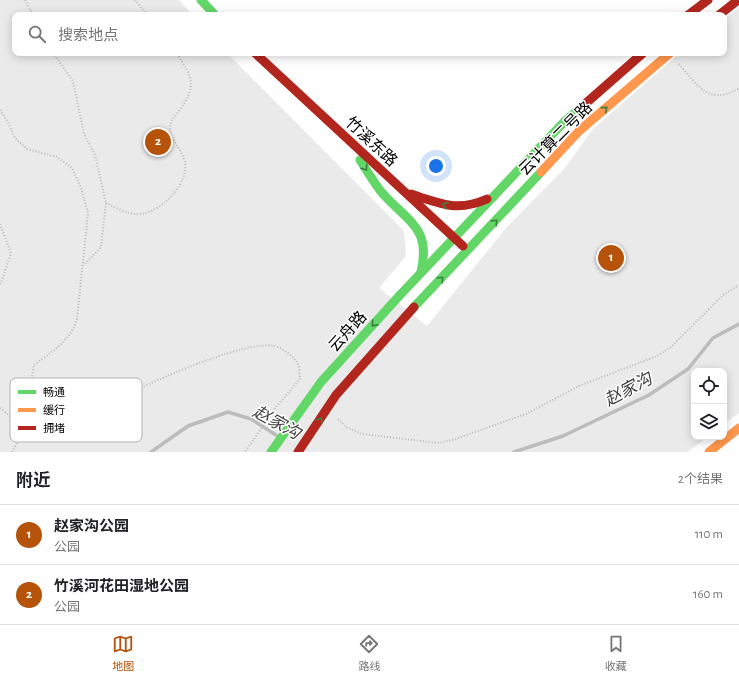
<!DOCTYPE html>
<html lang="zh">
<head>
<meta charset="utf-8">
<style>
  :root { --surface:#fff; --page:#f6f6f6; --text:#202124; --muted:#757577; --line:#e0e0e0; --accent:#b45309 }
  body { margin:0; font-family:"Alegreya Sans","Noto Sans SC",sans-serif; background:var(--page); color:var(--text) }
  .controls { position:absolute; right:12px; bottom:12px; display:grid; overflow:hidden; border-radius:8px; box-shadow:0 2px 10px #0003 }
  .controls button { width:36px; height:36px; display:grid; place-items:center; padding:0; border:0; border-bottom:1px solid var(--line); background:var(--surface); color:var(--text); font:20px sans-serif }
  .you { position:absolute; left:436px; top:166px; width:14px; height:14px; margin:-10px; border:3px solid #fff; border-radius:50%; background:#1a73e8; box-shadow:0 0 0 6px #1a73e833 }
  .badge { display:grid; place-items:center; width:26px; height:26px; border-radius:50%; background:var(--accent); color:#fff; font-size:13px; font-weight:700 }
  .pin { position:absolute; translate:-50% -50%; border:2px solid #fff; box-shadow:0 1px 4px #0006 }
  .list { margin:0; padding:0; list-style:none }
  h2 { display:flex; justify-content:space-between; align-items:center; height:52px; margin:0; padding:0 16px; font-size:17px }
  h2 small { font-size:13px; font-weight:400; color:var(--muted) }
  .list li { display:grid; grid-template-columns:26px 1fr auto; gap:12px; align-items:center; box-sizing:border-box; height:60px; padding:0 16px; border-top:1px solid var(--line) }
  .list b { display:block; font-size:15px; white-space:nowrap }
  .list p { margin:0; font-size:13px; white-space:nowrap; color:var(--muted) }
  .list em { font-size:13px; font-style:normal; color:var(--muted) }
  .icon { flex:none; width:22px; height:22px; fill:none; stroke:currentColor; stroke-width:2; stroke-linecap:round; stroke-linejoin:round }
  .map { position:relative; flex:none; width:739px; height:452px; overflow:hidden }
  .search { position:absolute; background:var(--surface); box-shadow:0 2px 10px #0003; left:12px; right:12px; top:12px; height:44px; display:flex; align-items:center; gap:10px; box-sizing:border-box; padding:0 14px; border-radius:8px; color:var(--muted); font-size:15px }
  .sheet { height:172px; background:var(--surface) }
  nav { display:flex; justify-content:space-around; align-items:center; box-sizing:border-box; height:56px; border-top:1px solid var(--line); background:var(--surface); font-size:11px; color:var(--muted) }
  nav a { display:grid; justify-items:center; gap:2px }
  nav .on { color:var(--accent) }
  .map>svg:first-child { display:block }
</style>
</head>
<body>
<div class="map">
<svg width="739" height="452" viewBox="0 0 739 452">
  <rect width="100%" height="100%" fill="#fff"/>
  <path fill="#eaeaea" d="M0,0H179L192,15H15V53H227L404,231L406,256L379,288L427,326L506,228L564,169L593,129L680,53H724V19L739,7V413L724,424V371H694V437H707L688,452H0Z"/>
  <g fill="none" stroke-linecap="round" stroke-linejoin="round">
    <g stroke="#bcbcbc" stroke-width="3.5">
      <path d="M151,452L188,426L228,412L251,419L276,435"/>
      <path d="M514,452L563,436L649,395L688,369L713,338L739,324"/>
    </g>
    <g stroke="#b8b8b8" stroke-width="2" stroke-dasharray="1 2" stroke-linecap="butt">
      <path d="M25,0L33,15"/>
      <path d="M135,0L148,15"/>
      <path d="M53,53L73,81L84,134L95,155L106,203L101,247L84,265"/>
      <path d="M679,64C698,85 708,107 739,88"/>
      <path d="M0,110L8,122L15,138L27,149L57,157L72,168L81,188L88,213L77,319C71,341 51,352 34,365L27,404L18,423"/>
      <path d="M106,203C115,207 125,213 135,214C157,217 189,185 185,163C183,150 169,139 170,128C170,121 174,117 178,112C197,87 194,78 176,53"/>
      <path d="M0,224L11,253L0,286"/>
      <path d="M0,408C15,420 29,434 50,434C62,435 77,430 87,424C96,420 102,410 110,404C138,387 245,339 274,346C282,347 294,357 298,364C300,368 299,375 300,379L276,407L245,452"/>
      <path d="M338,419L346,427L362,434L439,443L455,439L526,414L579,386L657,356L671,347L723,295L739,285"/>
      <path d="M12,452L25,428"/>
    </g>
    <g stroke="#63d668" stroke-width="9">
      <path d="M201,0L215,15"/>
      <path d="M360,160C368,172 375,185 384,195C410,223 431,229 421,272"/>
      <path d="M400,295L564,122L585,104"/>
      <path d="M414,307L541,172"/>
    </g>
    <g stroke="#ff974d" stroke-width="9">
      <path d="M541,172L579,131L670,53"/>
      <path d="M709,452L739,428"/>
    </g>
    <g stroke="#b3261e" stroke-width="9">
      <path d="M688,15L708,0"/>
      <path d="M719,15L738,0"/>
      <path d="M255,53L463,246"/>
      <path d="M585,104L643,53"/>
      <path d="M411,194C440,204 458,212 487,199"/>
    </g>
    <path stroke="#63d668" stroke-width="9" d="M271,452L321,382L400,295"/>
    <path stroke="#b3261e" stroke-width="9" d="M298,452L336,395L414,307"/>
  </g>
  <defs><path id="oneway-chevron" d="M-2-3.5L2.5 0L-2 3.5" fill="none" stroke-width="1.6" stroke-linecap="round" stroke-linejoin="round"/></defs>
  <g stroke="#3b803e">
    <use href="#oneway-chevron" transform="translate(605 109) rotate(-41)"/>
    <use href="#oneway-chevron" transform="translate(365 168) rotate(57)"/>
    <use href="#oneway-chevron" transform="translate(445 205) rotate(-164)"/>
    <use href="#oneway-chevron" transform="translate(495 222) rotate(-47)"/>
    <use href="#oneway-chevron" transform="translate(441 279) rotate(-46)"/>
    <use href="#oneway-chevron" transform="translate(374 324) rotate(132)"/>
    <use href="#oneway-chevron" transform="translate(320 420) rotate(-56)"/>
  </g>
  <g text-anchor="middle" stroke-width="3" stroke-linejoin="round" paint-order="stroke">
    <g font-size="16" fill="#000" stroke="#fff">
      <text transform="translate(555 138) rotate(-45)" y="6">云计算二号路</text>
      <text transform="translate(372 141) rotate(43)" y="6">竹溪东路</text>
      <text transform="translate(347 331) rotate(-48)" y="6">云舟路</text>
    </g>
    <g font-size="17" font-style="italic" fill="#414141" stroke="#fff">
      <text transform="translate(628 389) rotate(-28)" y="6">赵家沟</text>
      <text transform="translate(277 422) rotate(29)" y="6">赵家沟</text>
    </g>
  </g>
  <rect x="10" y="378" width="132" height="64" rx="6" fill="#fff" stroke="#b2b2b2" stroke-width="1"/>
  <rect x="18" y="390" width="18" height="4" fill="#63d668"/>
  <rect x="18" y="408" width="18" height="4" fill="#ff974d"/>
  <rect x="18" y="426" width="18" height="4" fill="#b3261e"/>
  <g font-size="11" fill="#000">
    <text x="43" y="396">畅通</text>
    <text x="43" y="414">缓行</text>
    <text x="43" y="432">拥堵</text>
  </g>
</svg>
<div class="controls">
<button><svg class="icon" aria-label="locate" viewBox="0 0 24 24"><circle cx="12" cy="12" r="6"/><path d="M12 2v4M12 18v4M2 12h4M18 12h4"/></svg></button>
<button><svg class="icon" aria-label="layers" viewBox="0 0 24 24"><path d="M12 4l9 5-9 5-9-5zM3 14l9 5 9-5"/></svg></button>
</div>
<div class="you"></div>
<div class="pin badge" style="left:611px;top:258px">1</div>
<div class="pin badge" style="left:158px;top:142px">2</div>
<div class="search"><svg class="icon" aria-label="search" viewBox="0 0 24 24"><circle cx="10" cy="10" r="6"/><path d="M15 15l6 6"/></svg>搜索地点</div>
</div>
<section class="sheet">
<h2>附近<small>2个结果</small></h2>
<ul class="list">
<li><span class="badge">1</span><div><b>赵家沟公园</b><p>公园</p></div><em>110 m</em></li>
<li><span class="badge">2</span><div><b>竹溪河花田湿地公园</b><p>公园</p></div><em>160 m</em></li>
</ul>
</section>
<nav>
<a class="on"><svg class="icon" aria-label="map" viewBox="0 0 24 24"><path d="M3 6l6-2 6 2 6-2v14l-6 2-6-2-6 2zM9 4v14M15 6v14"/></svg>地图</a>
<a><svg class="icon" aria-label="directions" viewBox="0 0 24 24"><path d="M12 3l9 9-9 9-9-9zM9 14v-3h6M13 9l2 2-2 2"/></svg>路线</a>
<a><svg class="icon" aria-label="saved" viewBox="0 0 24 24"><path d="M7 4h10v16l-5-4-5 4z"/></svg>收藏</a>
</nav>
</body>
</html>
